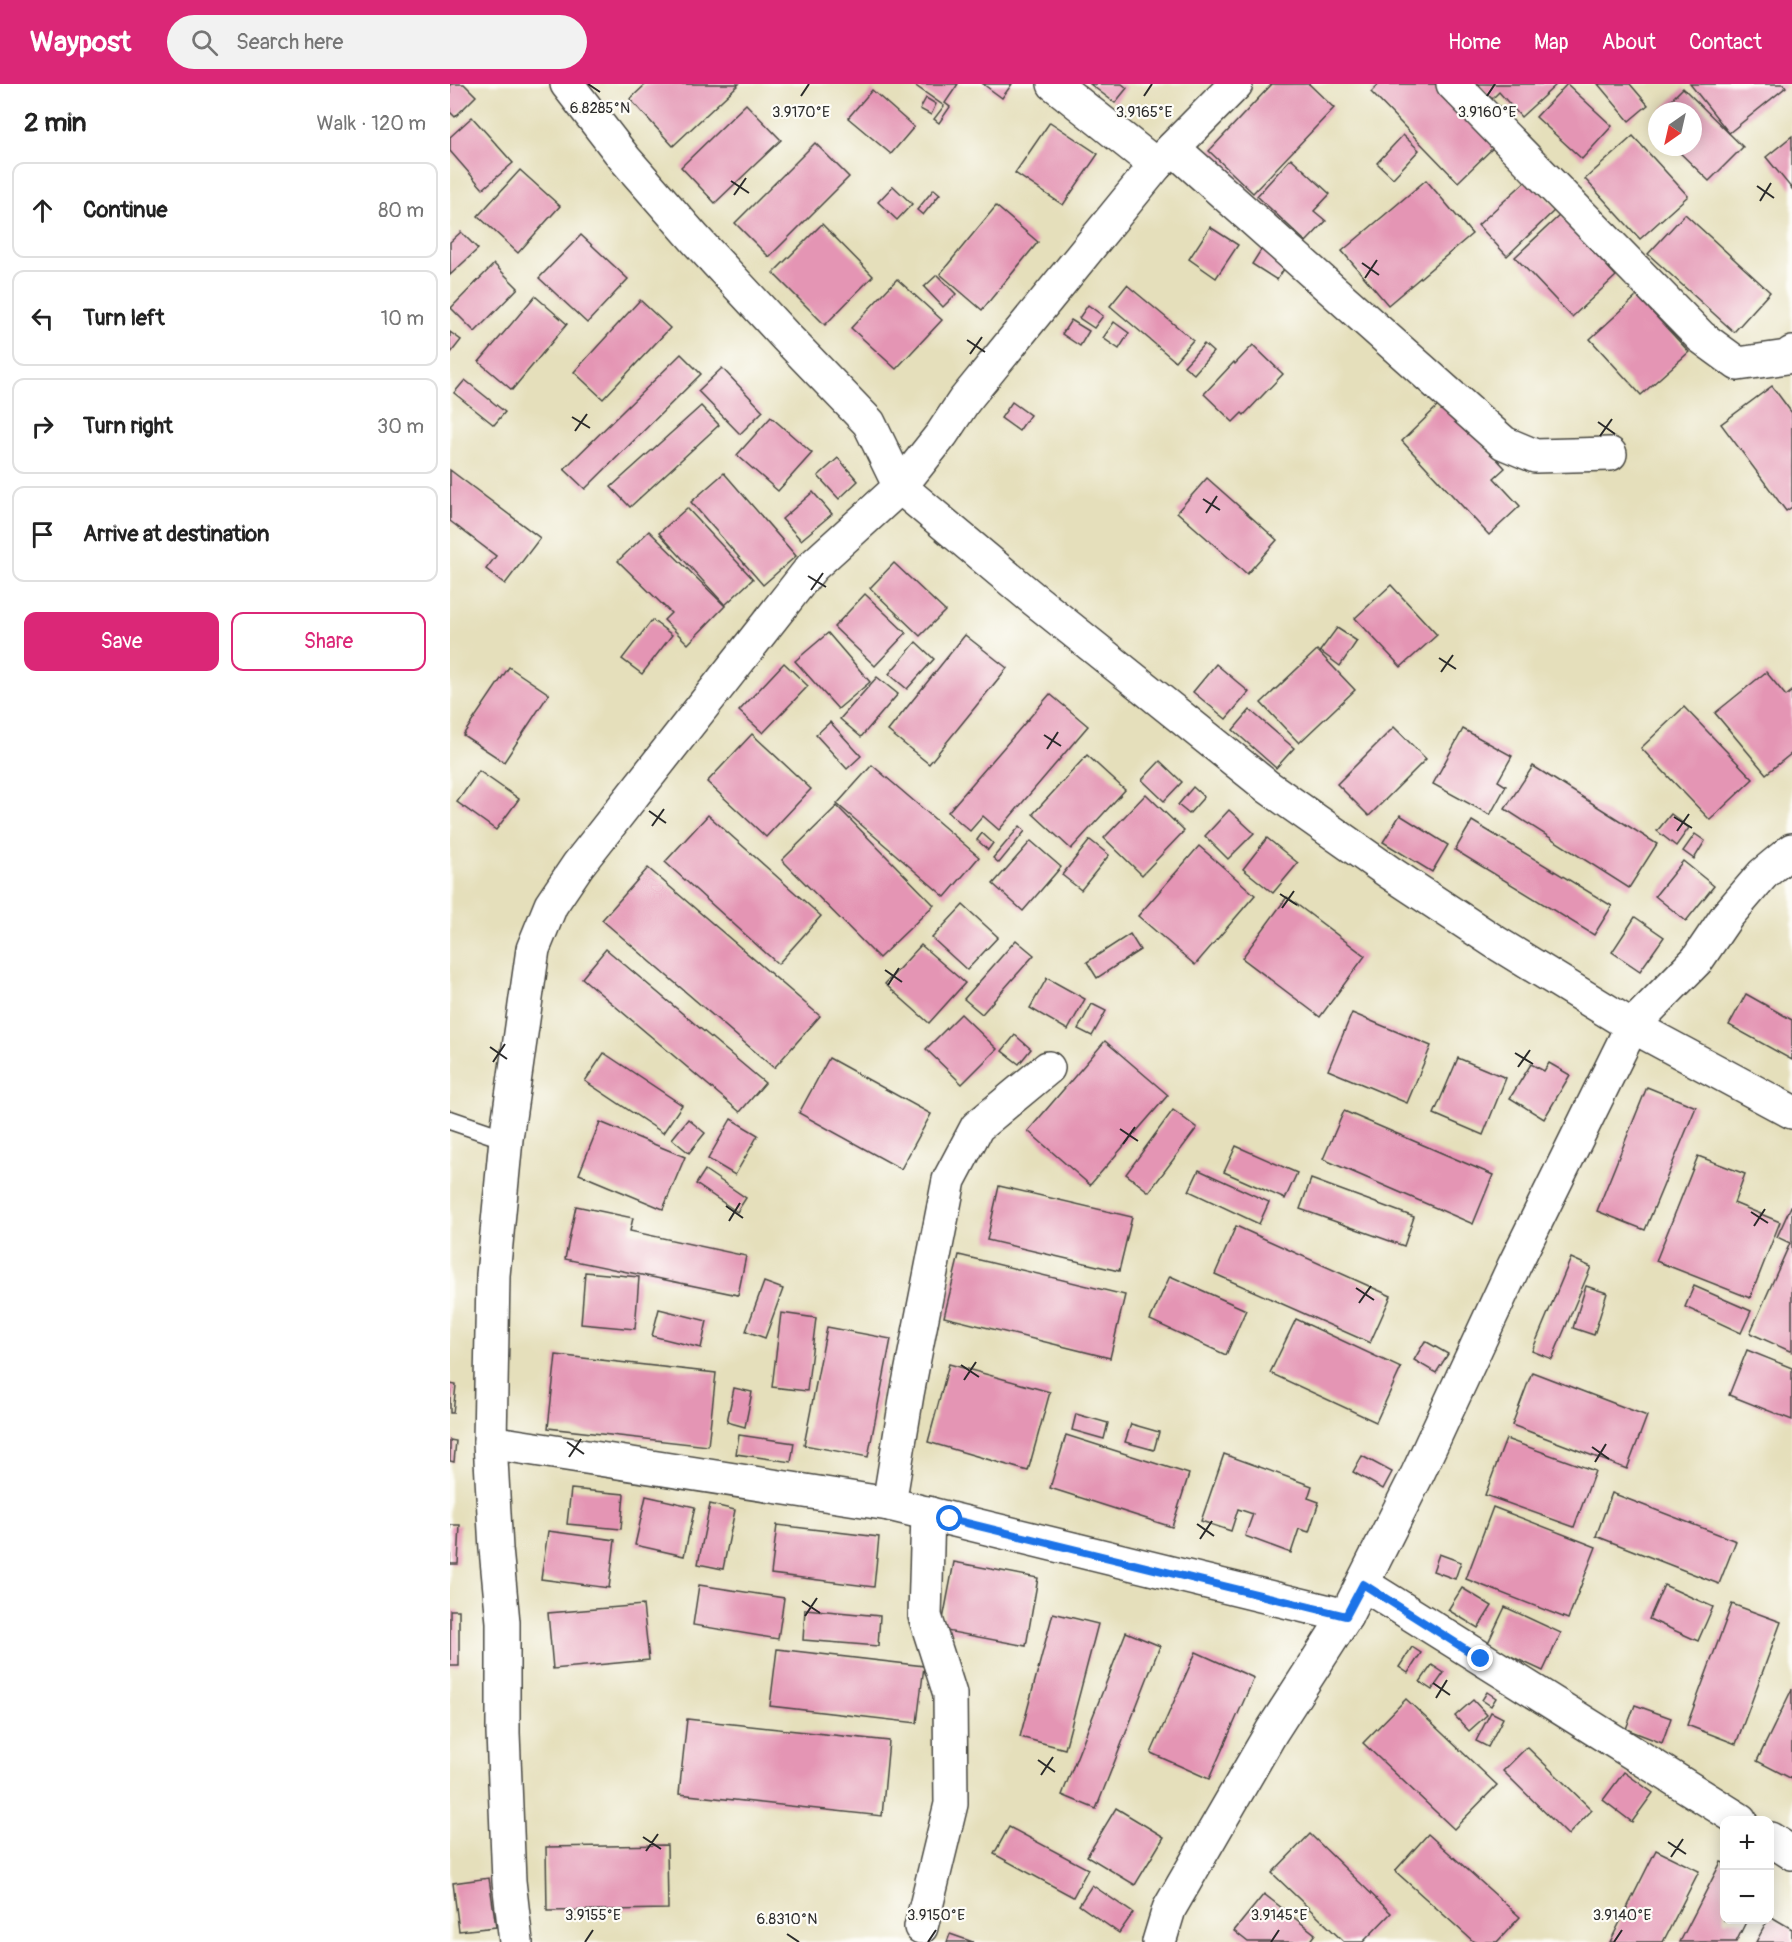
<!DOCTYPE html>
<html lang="en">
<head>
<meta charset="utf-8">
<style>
  :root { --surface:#fff; --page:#f2f2f2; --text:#222; --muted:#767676; --line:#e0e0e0; --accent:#db2777 }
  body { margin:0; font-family:Pangolin,sans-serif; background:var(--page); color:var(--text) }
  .controls { position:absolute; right:18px; bottom:18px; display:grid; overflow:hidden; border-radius:12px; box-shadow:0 3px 15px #0003 }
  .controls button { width:54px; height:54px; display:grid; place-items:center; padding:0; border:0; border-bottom:2px solid var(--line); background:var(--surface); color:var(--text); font:30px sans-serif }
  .compass { position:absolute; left:1198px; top:18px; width:54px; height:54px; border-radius:50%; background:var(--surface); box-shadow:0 3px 15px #0003; rotate:214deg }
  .stop { position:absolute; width:18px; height:18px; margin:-14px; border:4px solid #1a73e8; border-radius:50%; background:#fff }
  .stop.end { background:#1a73e8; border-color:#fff; box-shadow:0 2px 6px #0008 }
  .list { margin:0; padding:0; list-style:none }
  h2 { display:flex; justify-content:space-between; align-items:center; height:78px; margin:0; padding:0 24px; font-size:26px }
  h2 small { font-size:20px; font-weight:400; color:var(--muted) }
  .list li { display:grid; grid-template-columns:39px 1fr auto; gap:18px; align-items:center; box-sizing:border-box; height:96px; margin:0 12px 12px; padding:0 12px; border:2px solid var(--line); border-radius:12px }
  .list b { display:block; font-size:22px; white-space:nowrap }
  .list em { font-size:20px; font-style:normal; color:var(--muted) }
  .actions { display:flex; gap:12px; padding:18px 24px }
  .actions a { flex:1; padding:14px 0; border:2px solid var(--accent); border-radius:12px; text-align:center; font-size:21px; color:var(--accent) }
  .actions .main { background:var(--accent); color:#fff }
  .icon { flex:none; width:33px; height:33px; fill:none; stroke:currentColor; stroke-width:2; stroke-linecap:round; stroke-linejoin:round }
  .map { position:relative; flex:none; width:1342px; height:1858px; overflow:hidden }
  header { display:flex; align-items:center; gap:36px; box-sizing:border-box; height:84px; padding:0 30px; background:var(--accent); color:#fff }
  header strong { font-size:28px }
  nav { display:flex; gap:33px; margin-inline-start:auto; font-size:21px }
  .search { width:420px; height:54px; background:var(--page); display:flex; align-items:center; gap:15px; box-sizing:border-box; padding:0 21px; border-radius:33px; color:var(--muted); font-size:22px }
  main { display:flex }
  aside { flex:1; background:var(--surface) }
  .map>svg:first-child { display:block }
</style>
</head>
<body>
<header>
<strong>Waypost</strong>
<div class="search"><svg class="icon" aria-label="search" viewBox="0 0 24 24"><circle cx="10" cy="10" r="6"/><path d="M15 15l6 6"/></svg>Search here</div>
<nav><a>Home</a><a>Map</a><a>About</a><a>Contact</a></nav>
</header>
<main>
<aside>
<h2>2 min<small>Walk · 120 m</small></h2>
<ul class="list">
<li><svg class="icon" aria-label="ahead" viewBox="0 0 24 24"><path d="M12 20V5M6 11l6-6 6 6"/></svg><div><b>Continue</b></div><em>80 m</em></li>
<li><svg class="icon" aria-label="left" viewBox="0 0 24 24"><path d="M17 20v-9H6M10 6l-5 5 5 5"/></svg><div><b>Turn left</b></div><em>10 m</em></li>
<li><svg class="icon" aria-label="right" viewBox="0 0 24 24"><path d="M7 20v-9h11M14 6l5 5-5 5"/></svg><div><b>Turn right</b></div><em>30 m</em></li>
<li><svg class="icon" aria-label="arrive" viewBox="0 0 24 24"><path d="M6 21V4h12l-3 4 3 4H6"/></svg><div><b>Arrive at destination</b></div></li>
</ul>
<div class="actions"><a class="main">Save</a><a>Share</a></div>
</aside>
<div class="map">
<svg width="1342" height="1858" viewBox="0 0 1342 1858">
  <rect width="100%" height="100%" fill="#fdfcf7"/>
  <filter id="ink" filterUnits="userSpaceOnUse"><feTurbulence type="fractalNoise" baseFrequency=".0167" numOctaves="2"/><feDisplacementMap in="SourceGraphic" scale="12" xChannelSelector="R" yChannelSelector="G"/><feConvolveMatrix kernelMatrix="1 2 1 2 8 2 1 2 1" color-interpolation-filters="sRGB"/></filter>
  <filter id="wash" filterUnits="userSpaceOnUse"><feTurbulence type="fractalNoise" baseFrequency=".008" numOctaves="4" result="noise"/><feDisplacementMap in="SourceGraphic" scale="24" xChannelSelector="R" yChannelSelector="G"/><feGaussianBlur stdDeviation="1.35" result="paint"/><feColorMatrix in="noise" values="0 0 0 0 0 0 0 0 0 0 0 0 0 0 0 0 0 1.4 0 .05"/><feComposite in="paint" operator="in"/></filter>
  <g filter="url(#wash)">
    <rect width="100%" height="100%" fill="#e5dfbb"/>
    <g id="blocks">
      <g fill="#e495b4">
        <path d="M0,0H14L26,12L5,33L0,28Z"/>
        <path d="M196,0H289L223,62L180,15Z"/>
        <path d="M463,0H508L495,19L500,23L489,39L484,35L494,22Z"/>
        <path d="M533,0H562L552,14Z"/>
        <path d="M640,0H672L677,4L665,19Z"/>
        <path d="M822,0H859L884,24L803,109L759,67Z"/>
        <path d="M929,0H989L1047,60L1008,98L921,8Z"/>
        <path d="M1028,0H1107L1071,33L1049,8L1042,15Z"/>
        <path d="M1117,0L1162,42L1132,75L1086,33Z"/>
        <path d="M1148,0H1180L1198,21L1179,37Z"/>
        <path d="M1240,0H1334L1336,3L1279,49Z"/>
        <path d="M1233,4L1293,63L1259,97L1224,63H1243V27H1210Z"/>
        <path d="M422,6L464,43L441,70L398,34Z"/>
        <path d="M476,14L486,20L481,31L470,25Z"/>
        <path d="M296,20L331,56L265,119L231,83Z"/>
        <path d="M22,33L63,79L33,105L0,67V53Z"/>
        <path d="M600,38L648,70L613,121L565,89Z"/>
        <path d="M953,51L969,66L943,94L927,79Z"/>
        <path d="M1183,52L1238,112L1190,155L1135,95Z"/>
        <path d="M1342,52V105L1316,73Z"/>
        <path d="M365,59L399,93L319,173L285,139Z"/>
        <path d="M841,74L880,110L864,127L876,137L856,158L807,112Z"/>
        <path d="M70,86L110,122L68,169L28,132Z"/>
        <path d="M1078,95L1106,125L1057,172L1028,141Z"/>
        <path d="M976,96L1022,150L938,221L892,167Z"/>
        <path d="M443,102L462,120L447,136L428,118Z"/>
        <path d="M484,105L490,110L473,131L467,126Z"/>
        <path d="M546,122L588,158L532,226L490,190Z"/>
        <path d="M1235,130L1320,208L1284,248L1198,170Z"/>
        <path d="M1110,131L1166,192L1122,233L1065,173Z"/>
        <path d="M372,140L423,192L375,241L323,189Z"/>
        <path d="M760,143L788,161L766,194L739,175Z"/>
        <path d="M11,148L28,165L0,191V158Z"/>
        <path d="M131,151L178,195L137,239L89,194Z"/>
        <path d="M816,158L841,174L827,196L802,180Z"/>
        <path d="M44,180L68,204L25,248L1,224Z"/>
        <path d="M487,191L506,210L493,223L474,203Z"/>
        <path d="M447,195L492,236L446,285L401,244Z"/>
        <path d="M677,201L743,256L725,277L660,222Z"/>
        <path d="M85,212L117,240L62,306L29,278Z"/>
        <path d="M1187,212L1239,268L1191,311L1140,255Z"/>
        <path d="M190,216L220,244L153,315L124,288Z"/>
        <path d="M638,221L653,232L644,244L629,234Z"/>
        <path d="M621,236L639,247L630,262L612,250Z"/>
        <path d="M664,238L679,249L669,265L653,254Z"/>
        <path d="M0,248L11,256L0,270Z"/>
        <path d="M754,260L763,268L744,290L734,282Z"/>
        <path d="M803,261L833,290L794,331L792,329L783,338L754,310L784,278L785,280Z"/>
        <path d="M231,270L251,290L135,405L114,385Z"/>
        <path d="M272,284L313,327L290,350L248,307Z"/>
        <path d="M15,296L55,328L44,341L4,309Z"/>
        <path d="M1322,302L1342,329V423L1336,427L1271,340Z"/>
        <path d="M993,317L1055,384L1044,394L1070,422L1039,451L952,357Z"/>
        <path d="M562,318L580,331L569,347L551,334Z"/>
        <path d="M251,322L269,341L180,423L161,403Z"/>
        <path d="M321,333L362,369L328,407L287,371Z"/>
        <path d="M388,374L408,397L389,415L368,392Z"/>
        <path d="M0,386L90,454L55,500L36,485L46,472L0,437Z"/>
        <path d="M274,389L346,472L313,501L241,418Z"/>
        <path d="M757,394L827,456L797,490L727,428Z"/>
        <path d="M363,408L382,430L351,456L332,435Z"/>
        <path d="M237,424L303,495L275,521L209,449Z"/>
        <path d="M199,447L275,522L238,560L214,536L221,529L168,477Z"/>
        <path d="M444,479L495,527L470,552L420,504Z"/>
        <path d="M941,501L987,551L951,583L905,534Z"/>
        <path d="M415,510L456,549L425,582L384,543Z"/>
        <path d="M202,536L222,551L192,590L172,575Z"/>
        <path d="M887,544L907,557L890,582L870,567Z"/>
        <path d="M378,549L420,598L388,625L345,577Z"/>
        <path d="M515,551L557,584L479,680L438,647Z"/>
        <path d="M466,558L484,575L457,605L439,590Z"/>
        <path d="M867,566L905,606L849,659L811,619Z"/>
        <path d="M334,579L358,602L313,649L289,627Z"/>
        <path d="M766,580L799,608L776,635L743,608Z"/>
        <path d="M59,583L99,610L54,678L13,651Z"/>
        <path d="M1316,588L1336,612L1342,607V669L1316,690L1265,629Z"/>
        <path d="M427,593L448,610L411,653L390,635Z"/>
        <path d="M600,610L638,642L549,746L533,732L520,747L498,728Z"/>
        <path d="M1234,623L1303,695L1260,736L1191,664Z"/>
        <path d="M800,626L844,664L826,684L783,646Z"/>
        <path d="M380,638L411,672L397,685L366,651Z"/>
        <path d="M944,643L976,675L919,732L887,700Z"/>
        <path d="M1013,645L1062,672L1048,697L1056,702L1040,731L983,700Z"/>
        <path d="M302,650L361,705L316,753L257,698Z"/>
        <path d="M637,671L675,706L621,765L583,730Z"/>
        <path d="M710,677L732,698L714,717L692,696Z"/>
        <path d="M422,681L529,773L495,813L387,720Z"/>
        <path d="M1083,682L1207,760L1179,804L1055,725Z"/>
        <path d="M29,687L69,715L46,746L7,718Z"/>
        <path d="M743,703L754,713L739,730L728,721Z"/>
        <path d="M696,710L734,747L692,791L654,754Z"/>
        <path d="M387,722L484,821L429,874L332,776Z"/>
        <path d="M779,726L804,749L778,775L755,752Z"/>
        <path d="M1221,730L1239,744L1226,762L1207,747Z"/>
        <path d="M258,731L371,832L328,880L215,778Z"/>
        <path d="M950,731L998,761L982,788L933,758Z"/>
        <path d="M1022,737L1162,822L1144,851L1005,766Z"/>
        <path d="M570,742L575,747L549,779L543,774Z"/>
        <path d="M532,749L543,759L538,766L527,756Z"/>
        <path d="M1245,750L1255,757L1244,775L1233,767Z"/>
        <path d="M817,754L848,779L823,809L793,785Z"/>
        <path d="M640,756L659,771L631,806L612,791Z"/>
        <path d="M581,757L611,783L573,827L543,800Z"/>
        <path d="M749,762L805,811L745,881L688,832Z"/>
        <path d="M1233,777L1264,802L1236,837L1205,812Z"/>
        <path d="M198,784L370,932L324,984L152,836Z"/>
        <path d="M837,813L915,872L870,933L792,874Z"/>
        <path d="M513,821L548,853L517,886L482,854Z"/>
        <path d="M1185,833L1214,853L1190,887L1162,868Z"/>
        <path d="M680,850L690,866L647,894L637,878Z"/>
        <path d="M566,856L584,871L532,930L514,915Z"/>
        <path d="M471,861L515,899L479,939L435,900Z"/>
        <path d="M156,865L315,999L290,1028L132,894Z"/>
        <path d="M597,894L635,915L618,946L580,924Z"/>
        <path d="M1296,910L1342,936V976L1279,941Z"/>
        <path d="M642,920L656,927L642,952L628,945Z"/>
        <path d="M902,929L981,962L957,1019L878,986Z"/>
        <path d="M511,930L547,965L512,1000L476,965Z"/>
        <path d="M565,951L581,965L569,980L552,967Z"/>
        <path d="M655,957L718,1011L640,1101L578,1047Z"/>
        <path d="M154,969L232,1021L213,1049L135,997Z"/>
        <path d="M379,974L481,1030L451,1085L349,1029Z"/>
        <path d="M1008,974L1056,994L1033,1051L984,1030Z"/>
        <path d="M1099,979L1120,991L1094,1035L1060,1014L1081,980L1094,987Z"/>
        <path d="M1197,1003L1246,1023L1195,1146L1147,1127Z"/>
        <path d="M723,1026L747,1044L699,1108L676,1090Z"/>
        <path d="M894,1027L1043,1091L1023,1140L873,1075Z"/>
        <path d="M238,1035L255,1049L239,1069L222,1055Z"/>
        <path d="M281,1035L308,1051L285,1091L258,1075Z"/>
        <path d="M150,1038L235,1073L213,1125L129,1090Z"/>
        <path d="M786,1062L847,1089L835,1115L774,1088Z"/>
        <path d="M1248,1072L1295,1090L1284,1119L1330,1138L1300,1214L1206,1177Z"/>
        <path d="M255,1086L296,1114L287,1128L246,1100Z"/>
        <path d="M749,1086L819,1118L809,1140L739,1107Z"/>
        <path d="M861,1095L964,1133L954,1162L850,1125Z"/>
        <path d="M549,1102L682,1133L669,1187L537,1156Z"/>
        <path d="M1342,1120V1268L1300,1249L1340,1159L1327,1153Z"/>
        <path d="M126,1122L183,1134L180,1147L296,1172L288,1211L115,1175Z"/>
        <path d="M786,1142L941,1212L920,1259L765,1190Z"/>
        <path d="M509,1171L675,1211L660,1274L494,1233Z"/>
        <path d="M1121,1174L1141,1183L1102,1275L1082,1267Z"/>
        <path d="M135,1188L189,1193L185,1245L131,1240Z"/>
        <path d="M720,1192L796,1226L776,1271L700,1236Z"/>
        <path d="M314,1198L333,1205L315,1254L296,1247Z"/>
        <path d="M1136,1202L1157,1209L1144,1251L1123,1244Z"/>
        <path d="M1244,1202L1301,1227L1291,1249L1235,1223Z"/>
        <path d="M209,1225L257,1237L251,1264L202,1252Z"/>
        <path d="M331,1229L366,1234L357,1307L322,1303Z"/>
        <path d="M846,1235L951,1284L926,1338L820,1289Z"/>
        <path d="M377,1243L441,1255L418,1373L354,1361Z"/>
        <path d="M975,1257L998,1270L986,1289L964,1276Z"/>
        <path d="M1297,1266L1342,1284V1336L1279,1311Z"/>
        <path d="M106,1271L266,1289L258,1362L98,1344Z"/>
        <path d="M499,1280L600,1308L578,1387L478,1358Z"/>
        <path d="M1082,1288L1197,1332L1177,1385L1062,1341Z"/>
        <path d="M0,1300L6,1301L3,1329H0Z"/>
        <path d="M284,1304L302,1308L295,1343L277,1338Z"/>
        <path d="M626,1330L658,1339L654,1355L622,1346Z"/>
        <path d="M681,1340L709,1348L704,1366L675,1358Z"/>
        <path d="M289,1351L344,1359L341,1378L286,1370Z"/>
        <path d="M616,1351L739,1390L722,1443L600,1404Z"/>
        <path d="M1056,1355L1145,1387L1124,1443L1035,1411Z"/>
        <path d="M0,1356L6,1357L4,1378L0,1377Z"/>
        <path d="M774,1370L862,1402L858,1414L869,1418L859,1448L849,1445L841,1469L795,1452L803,1430L788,1425L781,1447L751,1437Z"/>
        <path d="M912,1372L942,1388L933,1405L903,1388Z"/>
        <path d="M121,1405L174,1410L171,1445L117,1440Z"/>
        <path d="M1162,1409L1286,1457L1269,1500L1146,1452Z"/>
        <path d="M196,1412L245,1423L234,1472L185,1461Z"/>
        <path d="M260,1420L285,1426L273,1485L248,1480Z"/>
        <path d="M1043,1423L1146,1463L1118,1535L1016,1495Z"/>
        <path d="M0,1441H10L8,1480H0Z"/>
        <path d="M327,1441L429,1453L424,1503L321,1490Z"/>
        <path d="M98,1447L165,1456L159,1504L91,1495Z"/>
        <path d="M989,1470L1011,1478L1005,1495L983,1487Z"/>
        <path d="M504,1478L588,1494L576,1562L491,1546Z"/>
        <path d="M249,1501L334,1514L328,1555L243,1541Z"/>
        <path d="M1214,1501L1263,1523L1248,1557L1199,1535Z"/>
        <path d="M1012,1504L1042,1522L1028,1544L998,1526Z"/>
        <path d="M1282,1520L1331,1538L1286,1660L1237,1641Z"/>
        <path d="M193,1521L199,1576L103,1585L98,1529Z"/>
        <path d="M1055,1523L1111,1549L1093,1587L1037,1561Z"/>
        <path d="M355,1525L430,1532L428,1562L353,1556Z"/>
        <rect x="0" y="1526" width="9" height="56"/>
        <path d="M603,1529L648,1540L615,1665L570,1653Z"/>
        <path d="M676,1548L710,1562L646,1725L612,1711Z"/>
        <path d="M962,1563L971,1569L958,1589L949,1583Z"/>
        <path d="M327,1565L474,1582L467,1639L320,1622Z"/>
        <path d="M746,1568L804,1594L759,1695L701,1669Z"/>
        <path d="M982,1581L994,1589L982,1606L970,1598Z"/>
        <path d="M1342,1605V1695L1307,1677Z"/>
        <path d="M1037,1608L1046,1614L1041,1622L1032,1616Z"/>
        <path d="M956,1615L1047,1701L1004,1745L913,1659Z"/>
        <path d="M1023,1616L1037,1631L1019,1647L1005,1632Z"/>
        <path d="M1185,1621L1221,1634L1212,1659L1176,1645Z"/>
        <path d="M1041,1628L1053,1634L1038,1663L1026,1657Z"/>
        <path d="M237,1635L439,1657L432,1732L229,1710Z"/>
        <path d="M1077,1663L1142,1726L1118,1751L1053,1687Z"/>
        <path d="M1174,1688L1203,1709L1182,1738L1153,1716Z"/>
        <path d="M666,1724L714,1753L685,1801L637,1772Z"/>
        <path d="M559,1743L638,1785L623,1813L544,1770Z"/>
        <path d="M860,1750L941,1829L913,1858H894L822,1789Z"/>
        <path d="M978,1750L1070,1833L1047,1858H1024L945,1787Z"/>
        <path d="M217,1761L218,1825L97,1827L96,1763Z"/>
        <path d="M1206,1766L1249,1787L1213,1858H1160Z"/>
        <path d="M1271,1778L1274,1779V1836H1297L1286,1858H1230Z"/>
        <path d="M39,1794L46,1843L9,1847L3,1799Z"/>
        <path d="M642,1801L683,1829L669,1849L629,1821Z"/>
        <path d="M814,1810L865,1850L859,1858H798L784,1847Z"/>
        <path d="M1320,1832L1342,1845V1858H1306L1318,1836H1320Z"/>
        <path d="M500,1850L523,1858H497Z"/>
      </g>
    </g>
  </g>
  <g filter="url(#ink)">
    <use href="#blocks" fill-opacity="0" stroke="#474641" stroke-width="1.5"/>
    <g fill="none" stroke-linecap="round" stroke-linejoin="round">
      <defs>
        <path id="service" d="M0,1036L56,1055"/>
        <g id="minor">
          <path d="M117,0L175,75L245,155L336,253L419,339L450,403L580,512L818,703L939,788L1045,858L1182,942L1342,1028"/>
          <path d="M604,0L706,81"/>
          <path d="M1003,0L1251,253L1288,280L1337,273L1342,269"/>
          <path d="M723,64L1054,359L1085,372L1160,370"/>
          <path d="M40,1358L439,1420L896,1532"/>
          <path d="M439,1420L457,1310L499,1096L527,1043L598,984"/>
          <path d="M913,1500L1290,1736"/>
          <path d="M1320,1755L1342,1769"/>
          <path d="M471,1843L501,1720L500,1610L475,1532L478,1429"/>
          <path d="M66,1858L59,1797L53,1649V1538L46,1465L40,1358L43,1191L56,1055L83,865L101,821L128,781L362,483L450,403L492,350L514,317L706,81L786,0"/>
          <path d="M709,1858L719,1825L822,1647L896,1532L968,1389L1064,1182L1182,942L1247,876L1277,832L1313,790L1342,766"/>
        </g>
      </defs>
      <use href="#service" stroke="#474641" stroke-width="21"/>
      <use href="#minor" stroke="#474641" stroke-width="36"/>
      <use href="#service" stroke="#fff" stroke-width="18"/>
      <use href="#minor" stroke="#fff" stroke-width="33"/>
    </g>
  </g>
  <g fill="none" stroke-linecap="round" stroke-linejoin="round" filter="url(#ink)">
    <path stroke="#1a73e8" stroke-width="8" d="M500,1435L896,1532L913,1500L1031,1575"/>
  </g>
  <path fill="none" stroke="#2b2b2b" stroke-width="2" d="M138,0L150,8M351,12L359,0M694,12L702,0M1037,12L1045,0M281,97L299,109M1307,102L1324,114M284,111L296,94M1310,117L1321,99M912,179L929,191M915,194L927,176M517,256L535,268M520,270L532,253M122,333L140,344M1148,338L1165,350M125,347L137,330M1150,352L1162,335M753,415L770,426M756,429L767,412M358,492L376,503M361,506L373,489M989,574L1006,585M991,588L1003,571M594,651L611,662M597,665L608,648M199,727L216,739M1224,733L1242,744M202,742L214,725M1227,747L1239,730M830,810L847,821M832,824L844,807M435,886L452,898M438,901L449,884M40,963L57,975M1065,969L1083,980M43,978L55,960M1068,983L1080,966M670,1045L688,1057M673,1060L685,1043M276,1122L293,1134M1301,1128L1318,1139M279,1137L290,1119M1304,1142L1315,1125M906,1204L924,1216M909,1219L921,1202M511,1281L529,1293M514,1296L526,1278M117,1358L134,1370M1142,1363L1159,1375M119,1373L131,1355M1145,1378L1156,1360M747,1440L764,1452M750,1455L762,1437M352,1517L370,1529M355,1532L367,1514M983,1599L1000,1611M986,1614L997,1596M588,1676L605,1688M591,1691L603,1673M193,1753L211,1765M1218,1758L1236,1770M196,1767L208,1750M1221,1773L1233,1755M337,1850L349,1858M135,1858L143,1846M478,1858L486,1846M821,1858L829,1846M1164,1858L1172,1846"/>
  <g font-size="15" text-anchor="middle" fill="#2b2b2b" stroke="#fdfcf7" stroke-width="4.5" stroke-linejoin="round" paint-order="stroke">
    <text x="150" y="29">6.8285°N</text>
    <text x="351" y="33">3.9170°E</text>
    <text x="694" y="33">3.9165°E</text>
    <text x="1037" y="33">3.9160°E</text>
    <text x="143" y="1836">3.9155°E</text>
    <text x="486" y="1836">3.9150°E</text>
    <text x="829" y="1836">3.9145°E</text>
    <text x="1172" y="1836">3.9140°E</text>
    <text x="337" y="1840">6.8310°N</text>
  </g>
</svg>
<div class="controls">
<button>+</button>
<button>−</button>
</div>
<svg class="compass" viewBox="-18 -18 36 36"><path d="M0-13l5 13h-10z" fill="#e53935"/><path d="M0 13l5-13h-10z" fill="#767676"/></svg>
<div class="stop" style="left:500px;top:1435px"></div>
<div class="stop end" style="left:1031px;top:1575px"></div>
</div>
</main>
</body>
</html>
